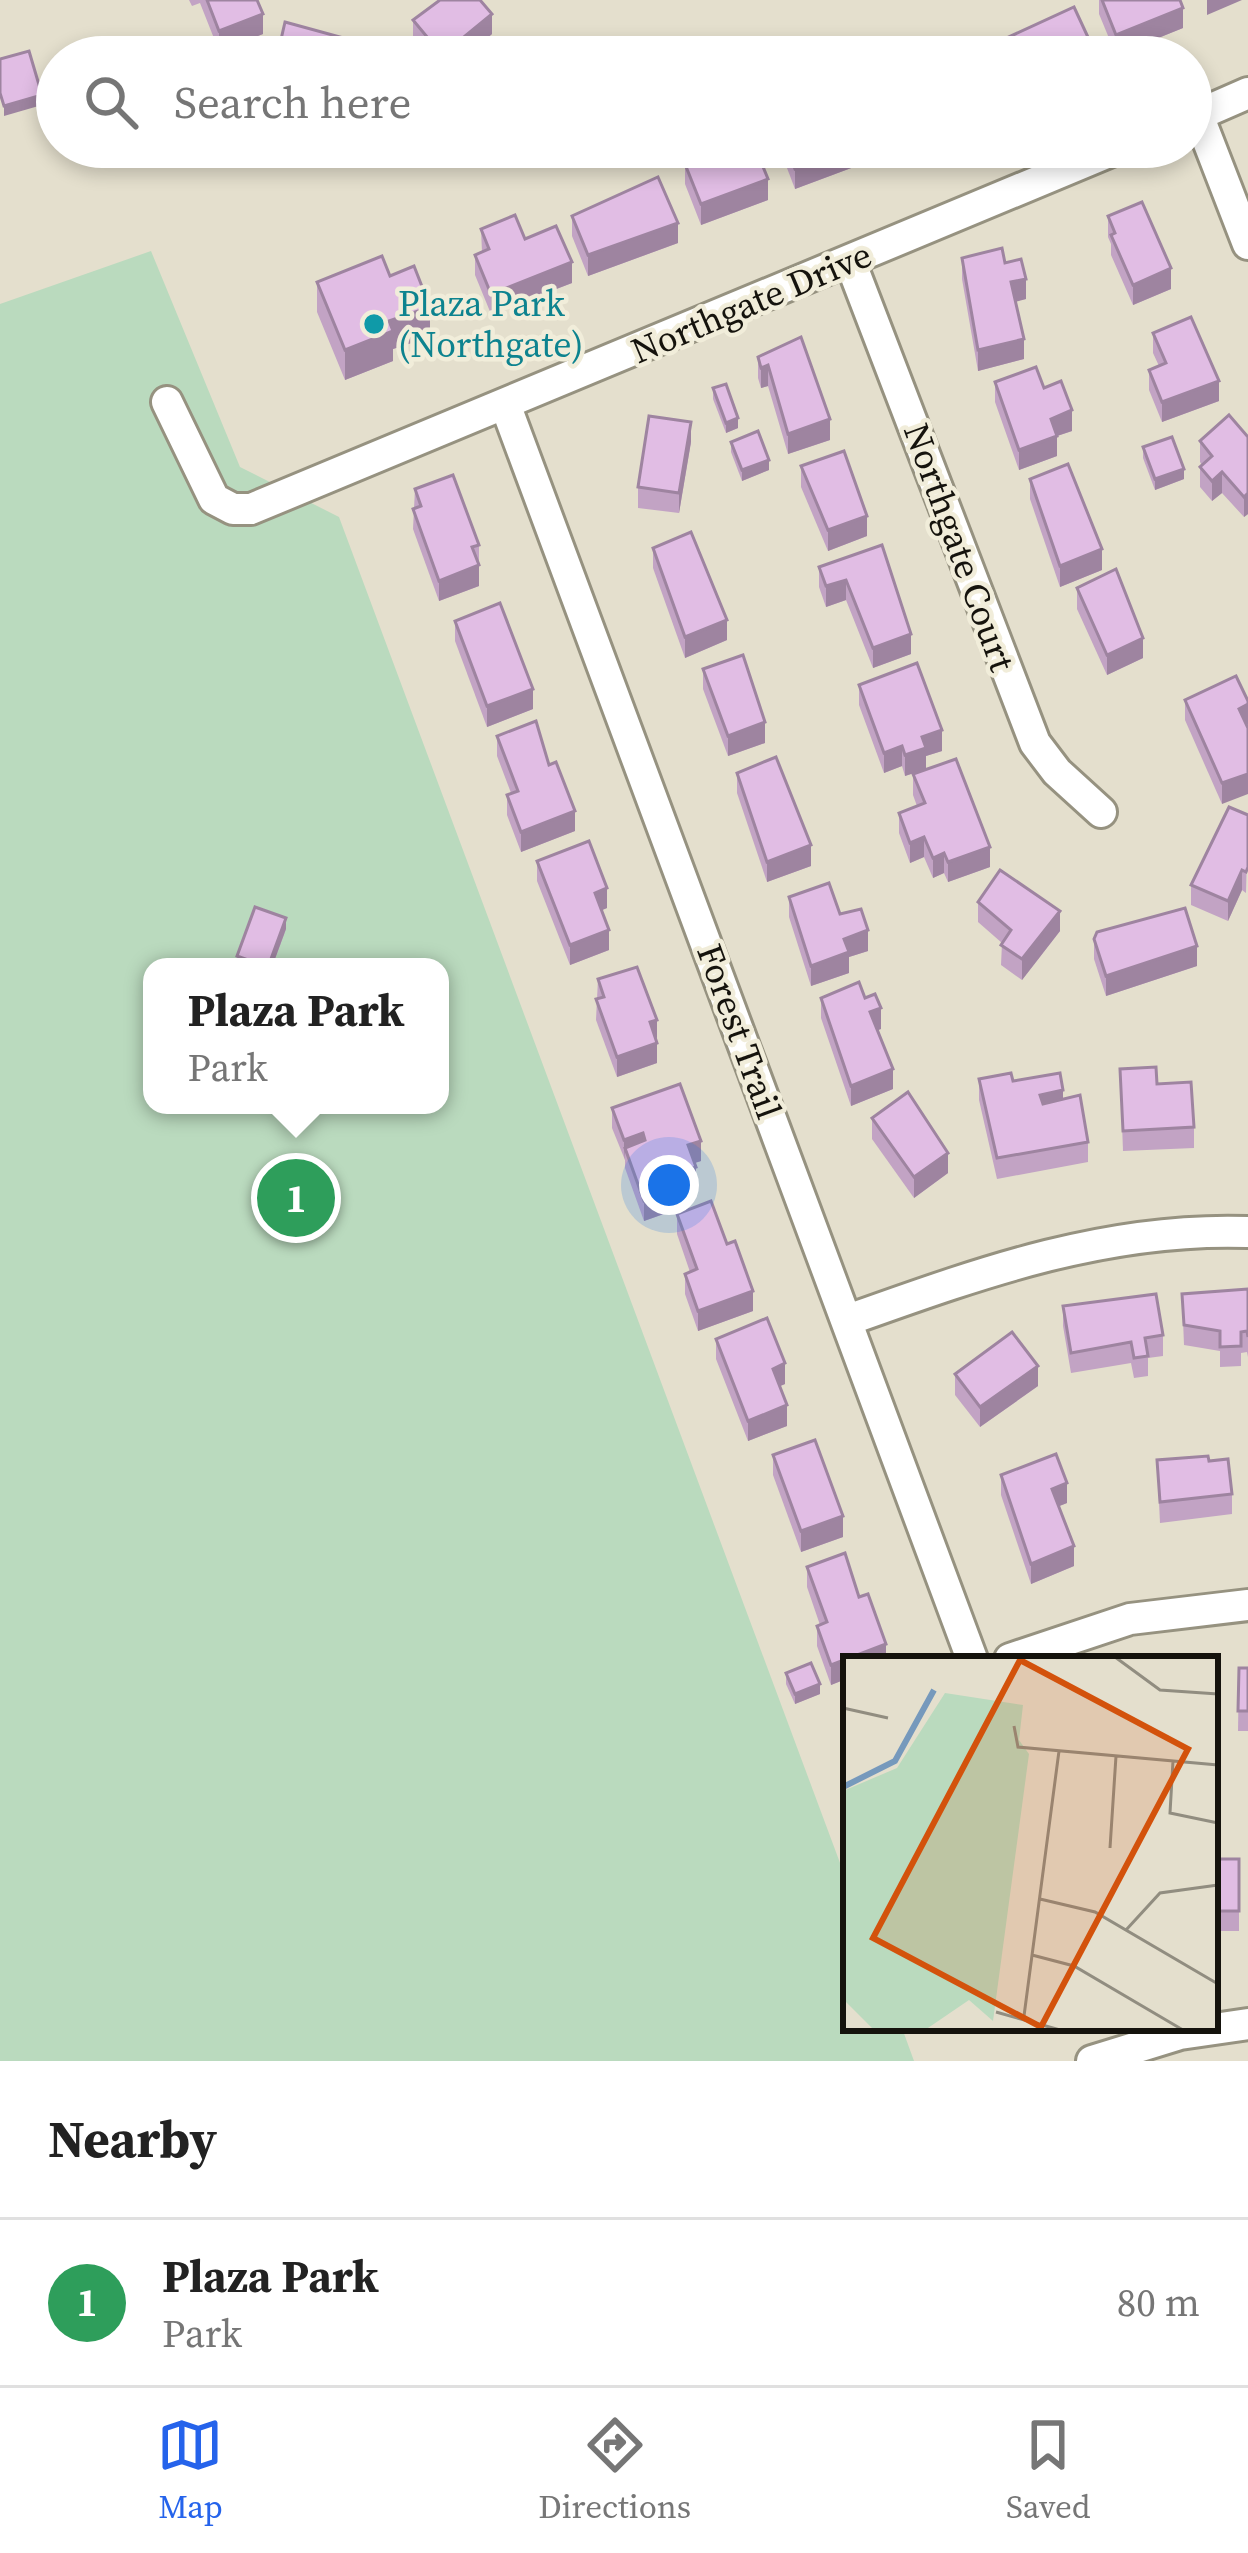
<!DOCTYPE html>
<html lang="en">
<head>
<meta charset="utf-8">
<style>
  :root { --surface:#fff; --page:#f6f6f6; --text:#222; --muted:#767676; --line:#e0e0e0; --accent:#2563eb }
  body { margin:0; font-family:"Source Serif 4",serif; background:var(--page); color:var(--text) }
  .you { position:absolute; left:669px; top:1185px; width:42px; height:42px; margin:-30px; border:9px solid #fff; border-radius:50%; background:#1a73e8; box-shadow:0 0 0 18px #1a73e833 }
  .badge { display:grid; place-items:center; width:78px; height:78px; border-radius:50%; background:var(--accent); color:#fff; font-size:39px; font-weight:700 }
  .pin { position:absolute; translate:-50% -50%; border:6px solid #fff; box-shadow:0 3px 12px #0006 }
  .popup { position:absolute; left:143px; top:958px; width:306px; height:156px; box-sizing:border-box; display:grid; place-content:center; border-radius:24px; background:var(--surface); filter:drop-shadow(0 3px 9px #0005); font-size:39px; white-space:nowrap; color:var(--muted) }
  .popup b { font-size:45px; color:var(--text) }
  .popup::after { content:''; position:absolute; left:50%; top:100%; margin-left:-24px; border:24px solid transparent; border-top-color:var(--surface) }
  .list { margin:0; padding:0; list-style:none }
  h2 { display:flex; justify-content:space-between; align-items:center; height:156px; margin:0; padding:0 48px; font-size:51px }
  h2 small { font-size:39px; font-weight:400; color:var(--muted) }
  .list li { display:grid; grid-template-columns:78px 1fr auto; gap:36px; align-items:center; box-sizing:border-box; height:168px; padding:0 48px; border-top:3px solid var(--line) }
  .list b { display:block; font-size:45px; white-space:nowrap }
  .list p { margin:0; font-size:39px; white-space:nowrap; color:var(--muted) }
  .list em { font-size:39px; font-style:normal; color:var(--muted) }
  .icon { flex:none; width:66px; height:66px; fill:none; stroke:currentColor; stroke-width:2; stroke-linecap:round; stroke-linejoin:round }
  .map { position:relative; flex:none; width:1248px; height:2061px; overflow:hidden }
  .search { position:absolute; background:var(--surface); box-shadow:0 6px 18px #0003; left:36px; right:36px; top:36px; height:132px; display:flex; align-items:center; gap:30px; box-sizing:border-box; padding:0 42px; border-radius:66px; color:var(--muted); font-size:45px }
  .sheet { height:324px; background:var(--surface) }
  nav { display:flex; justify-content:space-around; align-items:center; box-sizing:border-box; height:168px; border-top:3px solid var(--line); background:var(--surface); font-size:33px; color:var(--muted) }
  nav a { display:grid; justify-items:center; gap:6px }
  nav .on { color:var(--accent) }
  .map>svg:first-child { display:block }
</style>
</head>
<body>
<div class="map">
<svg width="1248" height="2061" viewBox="0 0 1248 2061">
  <rect width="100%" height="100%" fill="#e4dfcd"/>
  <path fill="#badabe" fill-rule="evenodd" d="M151,251L240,467L339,517L846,1879V2028H902L914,2061H0V304ZM152,967H440V1105H152Z"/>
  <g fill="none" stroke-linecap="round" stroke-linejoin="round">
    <defs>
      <g id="minor">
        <path d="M1198,115L1248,244"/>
        <path d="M1191,118L1248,93"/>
        <path d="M850,261L1035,743L1057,772L1101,812"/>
        <path d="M167,402L214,499L233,509H251L1121,147"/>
        <path d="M505,404L972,1659"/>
        <path d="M848,1320C980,1273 1106,1227 1248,1232"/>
        <path d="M1010,1659L1130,1619L1248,1605"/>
        <path d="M1092,2061L1180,2034L1248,2024"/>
      </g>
    </defs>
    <use href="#minor" stroke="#969280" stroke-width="36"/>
    <use href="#minor" stroke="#fff" stroke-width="30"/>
  </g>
  <g fill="#c2a3c4">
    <path d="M189,0H257L263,34L219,51L200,3L192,6Z"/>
    <path d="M1099,0H1180L1183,28L1116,55L1099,14Z"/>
    <path d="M413,20L492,34L464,57H426L413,40Z"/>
    <path d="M695,147H737L768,200L701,225L685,184V164L695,160Z"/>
    <path d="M779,147H886V155L795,189Z"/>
    <path d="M572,216L678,243L588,276L572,236Z"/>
    <path d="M1108,216L1171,289L1133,305L1111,255V244L1108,237Z"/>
    <path d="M481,229L525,239L572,283L491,314L475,275V255L482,252Z"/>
    <path d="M962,258L1005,263L1026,299L1015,301L1024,359L978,371L962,279Z"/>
    <path d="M390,276L430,337L393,349V361L345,380L317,312V282Z"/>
    <path d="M1153,333L1219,401L1162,422L1149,390V370L1159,366L1153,353Z"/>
    <path d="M801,337L830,440L788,454L768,386L761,388L758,378V357Z"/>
    <path d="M995,382L1044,388L1072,431L1057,436V456L1019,470L995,402Z"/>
    <path d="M713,388L738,428L726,433L713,399Z"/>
    <path d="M1248,437V514L1244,517L1222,493L1212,501L1200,487V467L1202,465L1200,462V441Z"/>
    <path d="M691,442L679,513L638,508V487Z"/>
    <path d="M731,442L769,470L742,481L731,452Z"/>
    <path d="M1143,447L1184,479L1155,490L1143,458Z"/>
    <path d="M801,466L867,536L828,551L801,487Z"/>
    <path d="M1030,479L1102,570L1060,587L1030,499Z"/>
    <path d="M415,489L479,545V586L439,601L413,529Z"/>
    <path d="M882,545L911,654L873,668L846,600L826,607L819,587V567Z"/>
    <path d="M653,548L727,640L685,658L653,568Z"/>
    <path d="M1077,588L1143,658L1107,675L1077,609Z"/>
    <path d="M455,621L533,709L487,727L455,641Z"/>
    <path d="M703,669L765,743L728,756L703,689Z"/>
    <path d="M859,685L942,751L926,756V769L905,776L902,766L884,773L859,705Z"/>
    <path d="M1185,700L1247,725L1222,804L1185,720Z"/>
    <path d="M497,736L575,831L521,852L507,815V795L511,793L497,756Z"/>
    <path d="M737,773L811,866L767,882L737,793Z"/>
    <path d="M913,774L990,867L948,882L944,873L933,878L924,857L910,863L899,833V813L917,806L913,795Z"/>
    <path d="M1248,815L1246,893L1242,890L1228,921L1191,905V885Z"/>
    <path d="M537,861L607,908L602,910L609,950L570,965L537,881Z"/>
    <path d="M789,897L840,914L868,951L849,957V973L811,986L789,917Z"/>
    <path d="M978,902L1060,931L1022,980L1001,965L1002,943L978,922Z"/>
    <path d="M286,929L272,967H237V956Z"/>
    <path d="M1094,939L1197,966L1106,996L1094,959Z"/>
    <path d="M598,979L657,1063L617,1077L596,1020Z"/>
    <path d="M821,998L881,1029L877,1030L893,1089L851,1106L821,1018Z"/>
    <path d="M1120,1069L1157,1084L1194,1127V1148L1123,1151Z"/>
    <path d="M979,1079L1013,1081L1063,1099L1088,1142V1162L997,1179L979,1100Z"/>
    <path d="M612,1108L701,1161L695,1163L696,1187L689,1190V1205L644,1221L625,1168V1160L612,1128Z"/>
    <path d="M872,1118L948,1173L914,1198L872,1139Z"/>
    <path d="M677,1214L727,1244L753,1311L698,1331L685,1294V1274L690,1272L677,1234Z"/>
    <path d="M1248,1289V1357L1247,1352L1241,1353V1366L1220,1367V1351L1184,1345L1182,1294Z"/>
    <path d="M1063,1306L1163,1335V1356L1148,1358V1376L1134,1378L1131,1363L1071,1373L1063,1326Z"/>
    <path d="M716,1339L785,1384L780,1386L787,1426L748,1441L716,1359Z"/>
    <path d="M955,1374L1038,1386L980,1427L955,1395Z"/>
    <path d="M773,1455L843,1537L801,1552L773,1475Z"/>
    <path d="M1157,1460L1209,1461L1232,1494V1514L1160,1523Z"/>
    <path d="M1001,1475L1067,1503L1059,1506L1074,1566L1031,1584L1001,1495Z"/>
    <path d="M807,1567L886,1659H846V1679L831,1685L817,1646V1626L820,1625L807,1587Z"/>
    <path d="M1239,1668H1248V1731H1238Z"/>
    <path d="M786,1673L820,1694L795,1704L786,1684Z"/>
    <rect x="1215" y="1859" width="24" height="72"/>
  </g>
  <g fill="#9e84a0">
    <path d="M1207,0H1242L1207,15Z"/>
    <path d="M1183,8V28L1116,55V35Z"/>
    <path d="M263,14V34L219,51V31Z"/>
    <path d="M492,14V34L464,57H442Z"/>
    <path d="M1093,48V57H1072Z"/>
    <path d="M42,95V105L4,116V106Z"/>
    <path d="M854,147H886V155L795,189V169Z"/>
    <path d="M768,179V200L701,225V204Z"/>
    <path d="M678,223V243L588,276V255Z"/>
    <path d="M572,262V283L491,314V294Z"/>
    <path d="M1171,268V289L1133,305V285Z"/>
    <path d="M1026,279V299L1011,303V282Z"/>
    <path d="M430,307V337L393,349V361L345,380V350L389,321Z"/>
    <path d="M1024,339V359L978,371V350Z"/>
    <path d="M768,365V386L761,388V368Z"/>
    <path d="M1219,381V401L1162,422V402Z"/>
    <path d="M1072,410V431L1057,436V456L1019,470V450L1051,419Z"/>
    <path d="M738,418V428L726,433V423Z"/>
    <path d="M830,419V440L788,454V434Z"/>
    <path d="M691,422V442L679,513V493Z"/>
    <path d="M769,460V470L742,481V470Z"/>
    <path d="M1184,469V479L1155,490V479Z"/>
    <path d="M1222,472V493L1212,501V481Z"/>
    <path d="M1248,493V514L1244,517V497Z"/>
    <path d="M867,516V536L828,551V530Z"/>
    <path d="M1102,549V570L1060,587V566Z"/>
    <path d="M479,565V586L439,601V581Z"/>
    <path d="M846,580V600L826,607V586Z"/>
    <path d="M727,620V640L685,658V637Z"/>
    <path d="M911,634V654L873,668V648Z"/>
    <path d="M1143,638V658L1107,675V655Z"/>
    <path d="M533,689V709L487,727V706Z"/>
    <path d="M1248,704V724L1239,729V709Z"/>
    <path d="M765,722V743L728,756V736Z"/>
    <path d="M942,730V751L926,756V769L905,776V755L922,737Z"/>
    <path d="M902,746V766L884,773V753Z"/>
    <path d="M1248,774V794L1222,804V783Z"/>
    <path d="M575,811V831L521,852V832Z"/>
    <path d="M924,837V857L910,863V843Z"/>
    <path d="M811,845V866L767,882V862Z"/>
    <path d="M990,847V867L948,882V862Z"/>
    <path d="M944,853V873L933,878V858Z"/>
    <path d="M1242,870V890L1228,921V901Z"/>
    <path d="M607,888V908L595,913V893Z"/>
    <path d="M1060,911V931L1022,980V959Z"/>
    <path d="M286,918V929L272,967H268Z"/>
    <path d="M609,930V950L570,965V945Z"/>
    <path d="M868,930V951L849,957V973L811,986V966L844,939Z"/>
    <path d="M1197,946V966L1106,996V976Z"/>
    <path d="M881,1008V1029L870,1033V1012Z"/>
    <path d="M657,1020V1040L650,1022Z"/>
    <path d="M657,1043V1063L617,1077V1057Z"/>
    <path d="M893,1069V1089L851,1106V1086Z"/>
    <path d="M1063,1090V1111L1040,1115V1095Z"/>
    <path d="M643,1133V1153L625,1148L624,1160V1140Z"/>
    <path d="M701,1141V1161L688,1165V1145Z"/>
    <path d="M948,1153V1173L914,1198V1177Z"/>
    <path d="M696,1167V1187L689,1190V1205L644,1221V1201L685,1171Z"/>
    <path d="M753,1291V1311L698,1331V1311Z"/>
    <path d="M785,1363V1384L773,1389V1369Z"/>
    <path d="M1038,1366V1386L980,1427V1407Z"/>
    <path d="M787,1405V1426L748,1441V1421Z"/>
    <path d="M1067,1483V1503L1052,1509V1489Z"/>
    <path d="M843,1516V1537L801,1552V1531Z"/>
    <path d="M1074,1546V1566L1031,1584V1564Z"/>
    <path d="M886,1644V1659H846Z"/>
    <path d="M846,1659V1679L831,1685V1665Z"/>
    <path d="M820,1684V1694L795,1704V1694Z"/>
  </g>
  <g fill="#e1bde4" stroke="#9e84a0" stroke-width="3">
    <path d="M207,0H257L263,14L219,31Z"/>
    <path d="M440,0H480L492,14L442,55L413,20Z"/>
    <path d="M1102,0H1180L1183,8L1116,35Z"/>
    <path d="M1074,7L1093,48L1072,57H992L987,47Z"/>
    <path d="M285,22L362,43L358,57H277Z"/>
    <path d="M29,51L42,95L4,106L0,93V59Z"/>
    <path d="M698,147H755L768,179L701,204L685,164L702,157Z"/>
    <path d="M786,147H854L795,169Z"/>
    <path d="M658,177L678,223L588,255L572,216Z"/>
    <path d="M1142,202L1171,268L1133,285L1111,235L1115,233L1108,216Z"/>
    <path d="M515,215L525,239L556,226L572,262L491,294L475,255L489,249L481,229Z"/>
    <path d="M1002,248L1005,263L1021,259L1026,279L1011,282L1024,339L978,350L962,258Z"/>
    <path d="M382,256L390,276L414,266L430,307L389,321L393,331L345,350L317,282Z"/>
    <path d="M1191,317L1219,381L1162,402L1149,370L1166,363L1153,333Z"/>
    <path d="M801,337L830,419L788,434L768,365L761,368L758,357Z"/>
    <path d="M1036,367L1044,388L1061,381L1072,410L1051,419L1057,436L1019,450L995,382Z"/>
    <path d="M726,384L738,418L726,423L713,388Z"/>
    <path d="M1229,415L1248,437V493L1244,497L1222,472L1212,481L1200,467L1212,456L1200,441Z"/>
    <path d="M649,416L691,422L679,493L638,487Z"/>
    <path d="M758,431L769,460L742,470L731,442Z"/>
    <path d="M1172,437L1184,469L1155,479L1143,447Z"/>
    <path d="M844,451L867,516L828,530L801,466Z"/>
    <path d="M1068,464L1102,549L1060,566L1030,479Z"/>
    <path d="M453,475L479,545L472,547L479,565L439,581L413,509L421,506L415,489Z"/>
    <path d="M691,532L727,620L685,637L653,548Z"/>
    <path d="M882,545L911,634L873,648L846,580L826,586L819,567Z"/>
    <path d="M1116,569L1143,638L1107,655L1077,588Z"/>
    <path d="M500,603L533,689L487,706L455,621Z"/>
    <path d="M743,655L765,722L728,736L703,669Z"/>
    <path d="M917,663L942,730L922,737L926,748L905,755L902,746L884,753L859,685Z"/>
    <path d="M1236,676L1248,701V704L1239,709L1248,728V774L1222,783L1185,700Z"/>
    <path d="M536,721L549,765L556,762L575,811L521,832L507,795L518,791L497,736Z"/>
    <path d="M776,757L811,845L767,862L737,773Z"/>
    <path d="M956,759L990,847L948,862L944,853L933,858L924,837L910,843L899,813L925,803L913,774Z"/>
    <path d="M1229,807L1248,815V867L1246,872L1242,870L1228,901L1191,885Z"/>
    <path d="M589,841L607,888L595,893L609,930L570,945L537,861Z"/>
    <path d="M1000,870L1060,911L1022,959L1001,945L1011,930L978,902Z"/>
    <path d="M829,883L840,914L861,909L868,930L844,939L849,952L811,966L789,897Z"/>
    <path d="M255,907L286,918L268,967L237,956Z"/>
    <path d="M1185,908L1197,946L1106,976L1094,939L1097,932Z"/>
    <path d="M637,967L657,1020L650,1022L657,1043L617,1057L596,999L604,997L598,979Z"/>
    <path d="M859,982L865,998L875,994L881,1008L870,1012L893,1069L851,1086L821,998Z"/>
    <path d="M1156,1067L1157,1084L1191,1082L1194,1127L1123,1131L1120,1069Z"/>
    <path d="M1011,1073L1013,1081L1060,1073L1063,1090L1040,1095L1043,1104L1080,1095L1088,1142L997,1158L979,1079Z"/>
    <path d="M680,1084L701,1141L688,1145L696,1167L685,1171L689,1184L644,1201L625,1148L645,1140L643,1133L624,1140L612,1108Z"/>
    <path d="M908,1092L948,1153L914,1177L872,1118Z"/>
    <path d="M711,1201L727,1244L735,1241L753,1291L698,1311L685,1274L697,1269L677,1214Z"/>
    <path d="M1248,1289V1337L1247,1331L1241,1332V1346L1220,1347V1331L1184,1325L1182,1294Z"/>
    <path d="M1156,1294L1163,1335L1145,1338L1148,1356L1134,1358L1131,1342L1071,1353L1063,1306Z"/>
    <path d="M767,1318L785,1363L773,1369L787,1405L748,1421L716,1339Z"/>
    <path d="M1012,1332L1038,1366L980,1407L955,1374Z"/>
    <path d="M815,1440L843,1516L801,1531L773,1455Z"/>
    <path d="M1056,1454L1067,1483L1052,1489L1074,1546L1031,1564L1001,1475Z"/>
    <path d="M1208,1456L1209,1461L1228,1459L1232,1494L1160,1502L1157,1460Z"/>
    <path d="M845,1553L859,1597L868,1594L886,1644L831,1665L817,1626L827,1622L807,1567Z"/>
    <path d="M811,1663L820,1684L795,1694L786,1673Z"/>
    <path d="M1239,1668H1248V1711H1238Z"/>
    <rect x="1215" y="1859" width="24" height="52"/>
  </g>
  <circle fill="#0f9aa8" stroke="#f1edda" stroke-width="4.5" cx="374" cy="324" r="12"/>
  <g text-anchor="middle" stroke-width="9" stroke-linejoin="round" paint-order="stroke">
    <g font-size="36" fill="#15130d" stroke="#f1edda">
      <text transform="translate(751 302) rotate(-23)" y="13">Northgate Drive</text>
      <text transform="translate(960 547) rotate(70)" y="13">Northgate Court</text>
      <text transform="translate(740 1031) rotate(70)" y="13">Forest Trail</text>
    </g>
    <g font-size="36" fill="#0d838f" stroke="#f1edda" text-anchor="start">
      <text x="398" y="316">Plaza Park<tspan x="398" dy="41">(Northgate)</tspan></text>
    </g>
  </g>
  <g transform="translate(843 1656)">
    <rect width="375" height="375" fill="#e4dfcd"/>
    <path d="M102,37L180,49L176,84L186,98L150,365L126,344L82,374H31L0,343V135L54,112Z" fill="#badabe"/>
    <path fill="none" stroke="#7699bc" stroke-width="6" d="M0,131L52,105L91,34"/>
    <path fill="none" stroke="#918d80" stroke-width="3" d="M272,1L317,34L375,38M0,52L45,62M171,70L175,91L375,109M330,105L327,157L375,167M267,192L273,100M197,243L252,256L375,328M283,274L317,237L375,229M189,299L231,310L340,374M153,356L217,374M181,360L216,95"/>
    <path fill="#d3520c" fill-opacity="0.15" stroke="#d3520c" stroke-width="6" d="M177,4L345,93L198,371L30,282Z"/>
    <rect width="375" height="375" fill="none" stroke="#15130d" stroke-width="6"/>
  </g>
</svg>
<div class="you"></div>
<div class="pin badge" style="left:296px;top:1198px;background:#2e9e5b">1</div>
<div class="popup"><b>Plaza Park</b>Park</div>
<div class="search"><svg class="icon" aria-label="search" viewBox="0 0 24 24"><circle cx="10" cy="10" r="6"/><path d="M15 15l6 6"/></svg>Search here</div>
</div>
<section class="sheet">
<h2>Nearby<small></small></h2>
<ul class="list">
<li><span class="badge" style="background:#2e9e5b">1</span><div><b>Plaza Park</b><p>Park</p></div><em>80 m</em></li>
</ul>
</section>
<nav>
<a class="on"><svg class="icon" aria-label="map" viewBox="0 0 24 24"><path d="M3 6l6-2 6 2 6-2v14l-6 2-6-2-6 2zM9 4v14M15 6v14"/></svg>Map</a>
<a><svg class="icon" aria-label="directions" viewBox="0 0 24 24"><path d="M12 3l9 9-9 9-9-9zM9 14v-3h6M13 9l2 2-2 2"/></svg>Directions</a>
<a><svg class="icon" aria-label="saved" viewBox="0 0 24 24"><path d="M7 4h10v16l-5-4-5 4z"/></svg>Saved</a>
</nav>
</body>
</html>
